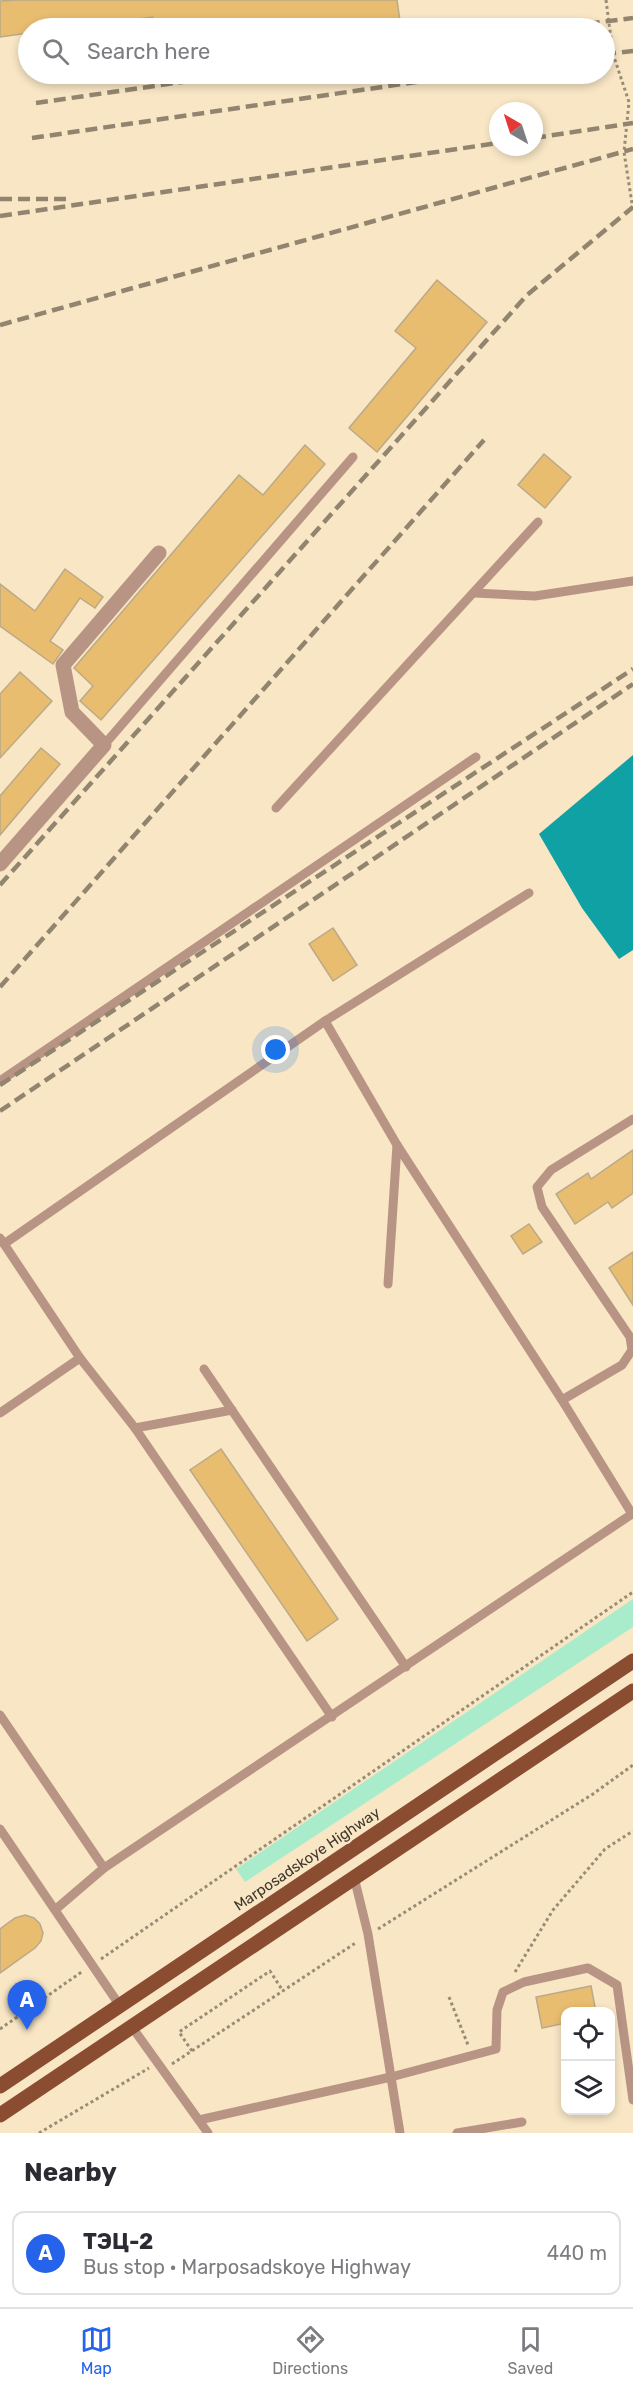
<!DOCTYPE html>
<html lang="en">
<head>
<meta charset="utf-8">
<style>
  :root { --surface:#fff; --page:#f7f7f7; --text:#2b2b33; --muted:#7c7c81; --line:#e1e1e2; --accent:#2563eb }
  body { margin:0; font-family:Rubik,sans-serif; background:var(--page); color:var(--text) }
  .controls { position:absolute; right:18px; bottom:18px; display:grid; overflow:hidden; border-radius:12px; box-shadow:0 3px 9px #0003 }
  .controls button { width:54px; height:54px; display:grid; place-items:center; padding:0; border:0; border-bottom:2px solid var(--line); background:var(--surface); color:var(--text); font:30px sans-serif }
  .compass { position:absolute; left:489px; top:102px; width:54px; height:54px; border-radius:50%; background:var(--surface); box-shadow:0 3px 9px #0003; rotate:321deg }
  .you { position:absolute; left:276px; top:1050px; width:21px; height:21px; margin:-15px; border:4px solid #fff; border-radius:50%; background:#1a73e8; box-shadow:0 0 0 9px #1a73e833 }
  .badge { display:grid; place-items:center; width:39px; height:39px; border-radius:50%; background:var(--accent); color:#fff; font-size:20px; font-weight:700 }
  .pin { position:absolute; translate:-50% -50px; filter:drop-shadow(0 2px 3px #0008) }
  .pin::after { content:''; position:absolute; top:32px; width:21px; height:18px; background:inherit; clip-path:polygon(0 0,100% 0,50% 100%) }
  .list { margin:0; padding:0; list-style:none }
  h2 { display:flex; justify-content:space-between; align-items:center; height:78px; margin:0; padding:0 24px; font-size:26px }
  h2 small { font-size:20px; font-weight:400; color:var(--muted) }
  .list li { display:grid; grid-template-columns:39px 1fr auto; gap:18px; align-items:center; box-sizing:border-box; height:84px; margin:0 12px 12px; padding:0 12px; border:2px solid var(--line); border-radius:12px }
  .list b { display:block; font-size:22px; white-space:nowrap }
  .list p { margin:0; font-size:20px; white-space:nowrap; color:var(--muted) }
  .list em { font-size:20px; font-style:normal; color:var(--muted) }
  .icon { flex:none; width:33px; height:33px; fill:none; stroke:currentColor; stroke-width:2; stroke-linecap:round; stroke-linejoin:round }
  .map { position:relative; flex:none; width:633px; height:2133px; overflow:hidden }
  .search { position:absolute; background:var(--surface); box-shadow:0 3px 9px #0003; left:18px; right:18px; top:18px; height:66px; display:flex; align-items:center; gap:15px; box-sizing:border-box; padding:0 21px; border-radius:33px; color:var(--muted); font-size:22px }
  .sheet { height:174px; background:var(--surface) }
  nav { display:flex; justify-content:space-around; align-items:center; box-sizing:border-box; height:84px; border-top:2px solid var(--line); background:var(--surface); font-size:16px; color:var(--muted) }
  nav a { display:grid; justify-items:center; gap:3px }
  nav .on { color:var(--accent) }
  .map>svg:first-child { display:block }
</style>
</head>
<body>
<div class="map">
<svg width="633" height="2133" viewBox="0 0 633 2133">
  <rect width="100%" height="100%" fill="#f8e6c5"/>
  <path fill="#a8eccc" d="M633,1599V1627L245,1882L236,1869Z"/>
  <path fill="#0fa1a3" d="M633,755V950L619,959L582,908L539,834Z"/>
  <g fill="#e8bd70" stroke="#bba989" stroke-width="1.5">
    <path d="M17,0H397L401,28H233V24L209,28H154L153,17L66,28H28V33L0,37V1Z"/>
    <path d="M437,280L487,322L377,452L349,428L416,348L395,331Z"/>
    <path d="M305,445L325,464L101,720L80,701L93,686L74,668L239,475L263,495Z"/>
    <path d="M544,454L571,477L545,508L518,485Z"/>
    <path d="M65,569L103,597L95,608L80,598L50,641L63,650L53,664L0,626V584L35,611Z"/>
    <path d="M20,672L52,701L0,758V694Z"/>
    <path d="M41,748L60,764L0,835V796Z"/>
    <path d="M333,928L357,965L333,981L309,944Z"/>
    <path d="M633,1150V1193L612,1208L608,1202L575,1224L556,1194L588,1173L591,1179Z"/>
    <path d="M529,1224L542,1242L523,1254L511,1236Z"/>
    <path d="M633,1252V1305L609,1268Z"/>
    <path d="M221,1449L338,1619L307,1641L190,1470Z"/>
    <path d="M25,1915L34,1918L40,1924L43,1933L41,1941L35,1948L0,1973V1929L15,1918Z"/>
    <path d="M591,1986L596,2012H566V2023L542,2028L536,1997Z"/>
  </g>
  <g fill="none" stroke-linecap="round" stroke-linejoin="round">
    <g stroke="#998c76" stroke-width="3" stroke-dasharray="3 3" stroke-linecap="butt">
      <path d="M606,0L613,54L629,102L624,152L633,210"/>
      <path d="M378,1929L593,1794L633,1765"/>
      <path d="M101,1959L633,1592"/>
      <path d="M515,1972L553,1910L605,1849L633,1831"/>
      <path d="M449,1997L468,2045"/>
      <path d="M0,2029L83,1971"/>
      <path d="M192,2051L179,2032L270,1971L283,1991"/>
      <path d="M172,2064L357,1942"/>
      <path d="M39,2133L149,2068"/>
    </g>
    <g stroke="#b89485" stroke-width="9">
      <path d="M475,593L535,596L633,581"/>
      <path d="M104,745L353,457"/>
      <path d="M276,808L538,522"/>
      <path d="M0,1081L476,757"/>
      <path d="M0,1238L80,1358L135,1428L332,1717"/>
      <path d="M4,1244L325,1021L529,893"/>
      <path d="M388,1284L397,1145"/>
      <path d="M204,1369L406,1667"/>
      <path d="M562,1400L622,1365L632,1350L630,1337L542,1207L537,1187L551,1170L633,1119"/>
      <path d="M0,1413L80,1358"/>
      <path d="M135,1428L232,1410"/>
      <path d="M0,1715L104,1868"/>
      <path d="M0,1829L120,2006"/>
      <path d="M56,1909L104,1868L632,1514L562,1400L397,1145L325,1021"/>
      <path d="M132,2027L208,2133"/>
      <path d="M199,2120L391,2077L368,1934L354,1877"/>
      <path d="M400,2133L391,2077L496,2049L497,2010L503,1992L524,1982L588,1968L617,1985L633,2100"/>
      <path d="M457,2133L522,2122"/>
    </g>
    <path stroke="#b89485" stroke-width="15" d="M0,864L104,745L72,712L63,665L159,553"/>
    <g stroke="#8a4d32" stroke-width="15">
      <path d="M0,2086L633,1661"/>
      <path d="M0,2115L633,1691"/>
    </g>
    <g stroke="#92856f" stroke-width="4.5" stroke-dasharray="12 6" stroke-linecap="butt">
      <path d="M552,28L633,18"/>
      <path d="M604,54L633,51"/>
      <path d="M36,103L238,74"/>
      <path d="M32,138L471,74"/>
      <path d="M534,138L633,123"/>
      <path d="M0,199H69"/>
      <path d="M0,216L498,143"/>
      <path d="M0,325L633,149"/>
      <path d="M0,885L527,295L633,207"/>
      <path d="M0,987L484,440"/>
      <path d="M0,1085L633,669"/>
      <path d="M0,1111L633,684"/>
    </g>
  </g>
  <g text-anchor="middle" stroke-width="4.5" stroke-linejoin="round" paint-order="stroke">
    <g font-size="15" fill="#3f372a" stroke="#f8e6c5">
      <text transform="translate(307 1859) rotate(-34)" y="5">Marposadskoye Highway</text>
    </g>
  </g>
</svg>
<div class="controls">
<button><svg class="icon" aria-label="locate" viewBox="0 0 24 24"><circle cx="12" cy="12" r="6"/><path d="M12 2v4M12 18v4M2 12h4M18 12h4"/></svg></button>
<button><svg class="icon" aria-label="layers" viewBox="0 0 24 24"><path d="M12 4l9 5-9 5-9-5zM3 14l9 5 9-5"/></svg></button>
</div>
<svg class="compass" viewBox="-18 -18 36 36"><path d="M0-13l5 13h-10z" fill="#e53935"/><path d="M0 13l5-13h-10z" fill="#7c7c81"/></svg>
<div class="you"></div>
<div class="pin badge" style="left:27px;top:2030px">A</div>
<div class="search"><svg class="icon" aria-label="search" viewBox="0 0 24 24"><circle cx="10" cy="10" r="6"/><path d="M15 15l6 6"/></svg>Search here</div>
</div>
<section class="sheet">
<h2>Nearby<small></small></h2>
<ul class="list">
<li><span class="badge">A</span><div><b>ТЭЦ-2</b><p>Bus stop · Marposadskoye Highway</p></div><em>440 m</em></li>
</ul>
</section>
<nav>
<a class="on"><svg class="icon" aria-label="map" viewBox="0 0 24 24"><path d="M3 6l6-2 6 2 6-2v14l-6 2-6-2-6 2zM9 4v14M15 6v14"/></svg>Map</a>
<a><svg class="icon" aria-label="directions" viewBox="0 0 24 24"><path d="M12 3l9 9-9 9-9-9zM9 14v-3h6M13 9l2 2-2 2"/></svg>Directions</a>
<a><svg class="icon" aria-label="saved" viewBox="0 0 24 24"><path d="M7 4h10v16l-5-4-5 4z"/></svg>Saved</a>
</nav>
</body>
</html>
